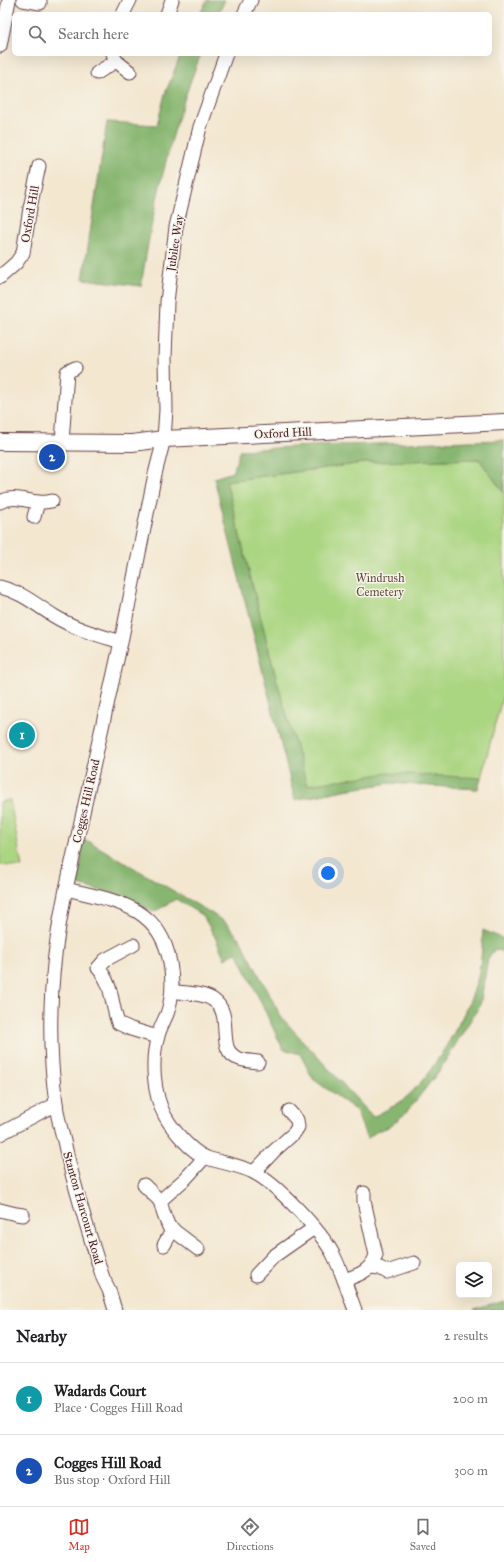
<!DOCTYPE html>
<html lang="en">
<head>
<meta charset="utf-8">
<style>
  :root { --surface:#fff; --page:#f2f2f2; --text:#202124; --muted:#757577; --line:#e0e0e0; --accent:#d93025 }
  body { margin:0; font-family:"IM FELL Great Primer",serif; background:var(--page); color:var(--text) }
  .controls { position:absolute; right:12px; bottom:12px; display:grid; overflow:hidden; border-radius:6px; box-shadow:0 4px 16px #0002 }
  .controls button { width:36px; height:36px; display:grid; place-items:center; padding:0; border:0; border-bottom:1px solid var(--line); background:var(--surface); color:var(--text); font:20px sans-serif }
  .you { position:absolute; left:328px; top:873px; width:14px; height:14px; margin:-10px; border:3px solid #fff; border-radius:50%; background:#1a73e8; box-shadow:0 0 0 6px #1a73e833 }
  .badge { display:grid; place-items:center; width:26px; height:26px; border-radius:50%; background:var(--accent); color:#fff; font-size:13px; font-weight:700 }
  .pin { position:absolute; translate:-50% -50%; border:2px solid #fff; box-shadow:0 1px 4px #0006 }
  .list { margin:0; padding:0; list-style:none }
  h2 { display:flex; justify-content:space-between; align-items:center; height:52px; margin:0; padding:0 16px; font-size:17px }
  h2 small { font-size:13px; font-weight:400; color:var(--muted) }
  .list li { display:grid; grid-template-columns:26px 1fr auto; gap:12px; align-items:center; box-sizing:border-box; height:72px; padding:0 16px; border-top:1px solid var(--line) }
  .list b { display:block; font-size:15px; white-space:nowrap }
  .list p { margin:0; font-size:13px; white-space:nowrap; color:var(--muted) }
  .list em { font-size:13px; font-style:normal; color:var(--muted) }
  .icon { flex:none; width:22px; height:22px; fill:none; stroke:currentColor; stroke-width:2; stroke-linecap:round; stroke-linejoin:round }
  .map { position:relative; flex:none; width:504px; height:1310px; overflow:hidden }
  .search { position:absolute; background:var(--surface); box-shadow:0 4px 16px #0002; left:12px; right:12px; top:12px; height:44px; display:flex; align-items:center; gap:10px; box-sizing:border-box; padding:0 14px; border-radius:6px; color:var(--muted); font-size:15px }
  .sheet { height:196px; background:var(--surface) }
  nav { display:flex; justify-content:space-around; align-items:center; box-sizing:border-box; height:56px; border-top:1px solid var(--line); background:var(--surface); font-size:11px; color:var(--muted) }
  nav a { display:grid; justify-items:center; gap:2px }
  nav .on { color:var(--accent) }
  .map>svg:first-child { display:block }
</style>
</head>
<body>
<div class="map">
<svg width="504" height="1310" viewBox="0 0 504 1310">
  <rect width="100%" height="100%" fill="#f7f3e8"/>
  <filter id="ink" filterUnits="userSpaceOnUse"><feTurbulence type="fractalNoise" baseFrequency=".025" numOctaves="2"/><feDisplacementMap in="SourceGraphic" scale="8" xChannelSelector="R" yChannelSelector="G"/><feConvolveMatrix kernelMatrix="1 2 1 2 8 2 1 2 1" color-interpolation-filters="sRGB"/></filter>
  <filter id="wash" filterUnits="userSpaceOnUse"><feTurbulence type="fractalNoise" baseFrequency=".012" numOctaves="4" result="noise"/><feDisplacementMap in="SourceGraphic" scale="16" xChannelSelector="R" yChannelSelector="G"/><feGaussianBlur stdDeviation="0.9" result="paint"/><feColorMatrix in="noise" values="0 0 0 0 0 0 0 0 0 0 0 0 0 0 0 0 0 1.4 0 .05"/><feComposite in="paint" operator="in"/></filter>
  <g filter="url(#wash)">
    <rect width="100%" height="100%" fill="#f3e7d0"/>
    <g fill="#aad581" stroke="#7a7a56">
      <path d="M479,459L504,493V691L478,789L390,783L343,790L310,797L276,678L226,481L371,462Z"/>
      <path d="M10,800L22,867L0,865V802Z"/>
    </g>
    <g fill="#87b66f" stroke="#686a4d">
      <path d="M207,0H225L218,14H200Z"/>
      <path d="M181,54H201C171,128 153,207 141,286L83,279L107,122L157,125L165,94Z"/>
      <path d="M504,440V493L479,459L371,462L226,481L276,678L307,785L388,773L481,778L478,789L390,783L343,790L295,800L214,478L233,472L240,450L312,446Z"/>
      <path d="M83,840L90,842L211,913L227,924L242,942L281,1017L373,1117C383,1111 394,1107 403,1100C430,1079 462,1023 474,990C481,971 482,950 483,930L504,939V953L498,950L493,951L488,959L480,1005L439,1071L407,1112L389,1127L377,1131L367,1139L356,1110L313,1079L300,1054L283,1049L237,952L225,959L215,937L203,916L176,899L154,912L115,894L78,885Z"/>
      <path d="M504,1301V1310H474Z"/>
    </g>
  </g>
  <g filter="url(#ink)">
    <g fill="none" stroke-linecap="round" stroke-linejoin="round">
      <defs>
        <g id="minor">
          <path d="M23,0L40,3V0"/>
          <path d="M123,14L130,0"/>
          <path d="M167,14L172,0"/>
          <path d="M244,14L251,0"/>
          <path d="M0,46L9,0"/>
          <path d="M116,61L130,72"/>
          <path d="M97,73L116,61L113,54"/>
          <path d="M0,277L16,263L23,253L30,208L39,166"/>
          <path d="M62,442L67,372L75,368"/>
          <path d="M0,502C13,495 23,500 37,502C42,503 47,502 52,501"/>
          <path d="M34,517L38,502"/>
          <path d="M0,587C22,592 36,605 54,616C75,629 98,635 121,642"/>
          <path d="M66,889C114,901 160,905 170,963C173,980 173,997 167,1014C164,1021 160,1028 158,1036C151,1059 153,1094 165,1116C173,1130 191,1152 207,1158C222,1163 239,1165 253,1172C277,1184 320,1230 333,1254C342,1272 348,1291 355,1310"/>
          <path d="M133,945L105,960L98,968C113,984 111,1004 118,1023L131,1029L157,1037"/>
          <path d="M172,991C186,994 206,992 217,1003C233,1019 215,1052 240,1059C245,1061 252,1061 258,1062"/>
          <path d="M0,1134L56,1104"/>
          <path d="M254,1172L274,1151L294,1133L298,1127L297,1120L289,1111"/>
          <path d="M144,1185L160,1201"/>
          <path d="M0,1210L16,1214L23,1215"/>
          <path d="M164,1245L173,1229"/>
          <path d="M198,1249L169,1227L164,1215L160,1201L186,1178L205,1157"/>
          <path d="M370,1267L380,1268L387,1272L414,1263"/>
          <path d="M256,1275L274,1256L314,1228"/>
          <path d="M344,1280C359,1275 371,1271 376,1255L364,1201V1193"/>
          <path d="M115,1310L109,1290L103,1278C89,1233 74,1188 64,1141C61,1129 57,1116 56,1103C46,1032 51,959 66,889L121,642L155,474L164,439L166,410L165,358L167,302L176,227L200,127L226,54"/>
        </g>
        <path id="major" d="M0,442L132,443L164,439L504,422"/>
      </defs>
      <use href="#minor" stroke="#633d44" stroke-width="15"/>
      <use href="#major" stroke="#633d44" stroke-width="18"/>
      <use href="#minor" stroke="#fff" stroke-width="13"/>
      <use href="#major" stroke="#fff" stroke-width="16"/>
    </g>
  </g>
  <g text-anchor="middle" stroke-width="3" stroke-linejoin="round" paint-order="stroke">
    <g font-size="12" fill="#4a1f2b" stroke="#f7f3e8">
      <text transform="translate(30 214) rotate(-80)" y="4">Oxford Hill</text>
      <text transform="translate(175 243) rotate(-81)" y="4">Jubilee Way</text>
      <text transform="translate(283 433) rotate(-3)" y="4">Oxford Hill</text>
      <text transform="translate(86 801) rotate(-77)" y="4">Cogges Hill Road</text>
      <text transform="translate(83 1208) rotate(74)" y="4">Stanton Harcourt Road</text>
    </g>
    <g font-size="12" fill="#624c40" stroke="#f7f3e8">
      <text x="380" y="582">Windrush<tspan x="380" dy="14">Cemetery</tspan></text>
    </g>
  </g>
</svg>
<div class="controls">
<button><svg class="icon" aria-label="layers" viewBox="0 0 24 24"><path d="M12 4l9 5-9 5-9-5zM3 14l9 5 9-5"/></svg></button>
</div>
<div class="you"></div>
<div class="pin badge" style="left:22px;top:735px;background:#0f9aa8">1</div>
<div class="pin badge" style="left:52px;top:457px;background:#1a4fb4">2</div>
<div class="search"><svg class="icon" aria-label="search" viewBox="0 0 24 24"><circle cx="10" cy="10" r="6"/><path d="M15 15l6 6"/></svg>Search here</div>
</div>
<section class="sheet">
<h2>Nearby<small>2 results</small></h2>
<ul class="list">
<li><span class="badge" style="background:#0f9aa8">1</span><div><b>Wadards Court</b><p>Place · Cogges Hill Road</p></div><em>200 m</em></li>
<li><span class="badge" style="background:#1a4fb4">2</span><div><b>Cogges Hill Road</b><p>Bus stop · Oxford Hill</p></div><em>300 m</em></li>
</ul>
</section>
<nav>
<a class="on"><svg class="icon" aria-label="map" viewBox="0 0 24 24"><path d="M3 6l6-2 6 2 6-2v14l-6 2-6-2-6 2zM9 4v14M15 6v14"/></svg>Map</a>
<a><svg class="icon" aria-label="directions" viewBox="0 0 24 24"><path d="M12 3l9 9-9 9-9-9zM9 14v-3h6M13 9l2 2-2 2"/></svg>Directions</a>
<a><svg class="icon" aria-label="saved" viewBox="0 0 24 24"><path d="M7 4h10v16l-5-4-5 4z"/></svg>Saved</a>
</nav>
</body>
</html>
